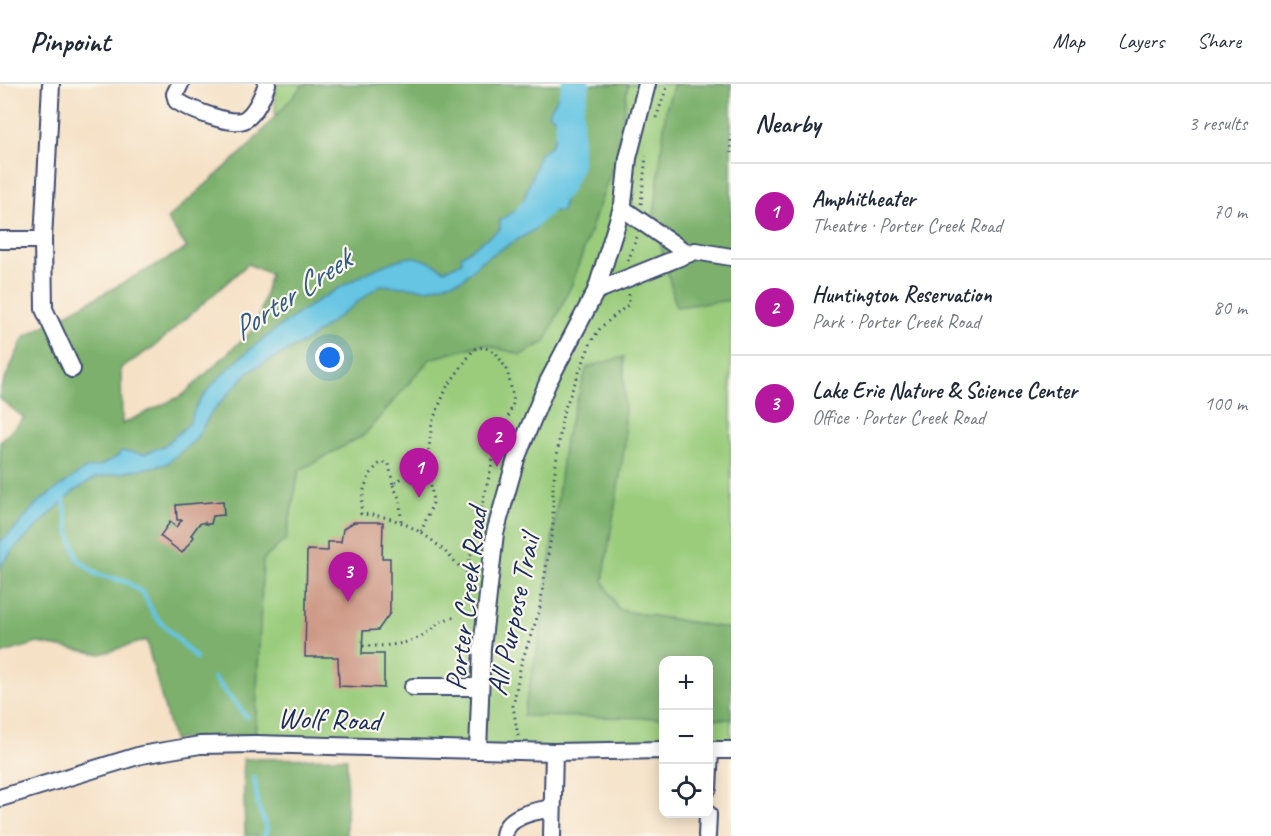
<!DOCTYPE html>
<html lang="en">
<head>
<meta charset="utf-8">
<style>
  :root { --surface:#fff; --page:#f2f2f3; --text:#1f2937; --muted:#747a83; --line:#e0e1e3; --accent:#b5179e }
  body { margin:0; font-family:Caveat,sans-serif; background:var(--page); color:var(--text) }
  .controls { position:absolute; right:18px; bottom:18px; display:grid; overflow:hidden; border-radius:12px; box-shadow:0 3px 15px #0003 }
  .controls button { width:54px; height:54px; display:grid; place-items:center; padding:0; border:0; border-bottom:2px solid var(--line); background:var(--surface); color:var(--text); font:30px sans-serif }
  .you { position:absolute; left:330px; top:274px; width:21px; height:21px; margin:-15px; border:4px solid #fff; border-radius:50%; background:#1a73e8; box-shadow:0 0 0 9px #1a73e833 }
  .badge { display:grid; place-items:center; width:39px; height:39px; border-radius:50%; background:var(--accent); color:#fff; font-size:20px; font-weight:700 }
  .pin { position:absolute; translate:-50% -50px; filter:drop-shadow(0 2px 3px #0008) }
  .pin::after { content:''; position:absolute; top:32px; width:21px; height:18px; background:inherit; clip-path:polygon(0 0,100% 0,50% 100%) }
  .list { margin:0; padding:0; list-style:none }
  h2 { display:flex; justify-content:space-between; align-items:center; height:78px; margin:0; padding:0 24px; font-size:26px }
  h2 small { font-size:20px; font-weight:400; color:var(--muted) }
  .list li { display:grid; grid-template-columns:39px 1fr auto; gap:18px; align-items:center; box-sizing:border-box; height:96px; padding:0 24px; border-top:2px solid var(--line) }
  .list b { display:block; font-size:22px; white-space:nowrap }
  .list p { margin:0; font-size:20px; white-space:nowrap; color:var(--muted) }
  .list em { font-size:20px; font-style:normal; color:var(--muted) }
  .icon { flex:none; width:33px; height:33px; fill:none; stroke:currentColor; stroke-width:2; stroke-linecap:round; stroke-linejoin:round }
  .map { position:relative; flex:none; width:731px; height:752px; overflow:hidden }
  header { display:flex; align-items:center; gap:36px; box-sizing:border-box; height:84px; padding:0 30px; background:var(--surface); border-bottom:2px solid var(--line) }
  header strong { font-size:28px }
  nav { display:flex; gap:33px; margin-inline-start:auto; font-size:21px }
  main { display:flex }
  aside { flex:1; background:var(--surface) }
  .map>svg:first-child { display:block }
</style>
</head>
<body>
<header>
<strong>Pinpoint</strong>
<nav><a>Map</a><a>Layers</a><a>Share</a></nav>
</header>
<main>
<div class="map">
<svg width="731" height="752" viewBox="0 0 731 752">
  <rect width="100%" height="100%" fill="#fbf7ec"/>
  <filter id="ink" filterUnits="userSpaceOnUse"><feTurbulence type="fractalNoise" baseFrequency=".0167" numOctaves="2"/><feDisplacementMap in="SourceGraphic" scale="12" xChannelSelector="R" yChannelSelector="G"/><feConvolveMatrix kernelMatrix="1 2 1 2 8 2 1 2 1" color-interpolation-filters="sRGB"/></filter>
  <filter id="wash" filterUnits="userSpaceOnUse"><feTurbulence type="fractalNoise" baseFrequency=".008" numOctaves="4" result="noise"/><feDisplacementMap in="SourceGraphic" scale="24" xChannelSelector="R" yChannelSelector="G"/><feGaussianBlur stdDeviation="1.35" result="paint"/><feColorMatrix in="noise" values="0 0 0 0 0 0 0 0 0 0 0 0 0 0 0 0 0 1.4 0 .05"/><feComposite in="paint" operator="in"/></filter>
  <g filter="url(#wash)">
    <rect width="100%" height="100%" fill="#f5e1c6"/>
    <path fill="#9acc7c" stroke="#5a7e6d" stroke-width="1.5" d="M276,0H731V665H709L708,576H664L663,666L255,660Z"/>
    <g fill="#7bb06c" stroke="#4b7065" stroke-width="1.5" fill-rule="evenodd">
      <path d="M304,0H628L618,67L572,200L545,258L521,271L484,260L430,275L364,351L299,387L286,455L263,476L255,651L173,656L146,556L101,570L38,559L0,570V358L24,334L0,315V306L24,253L187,164L167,135L248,63ZM248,180L270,190L257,242L183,311L122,340L121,284L155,262Z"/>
      <path d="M674,0H731V216L676,223L654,133L666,25Z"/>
      <path d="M624,273L625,360L603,497L619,526L731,545V635H709L708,576H664L663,634L523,632L540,552L565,355L587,283Z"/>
      <path d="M347,674L346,752H245L243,675Z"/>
    </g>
    <path fill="#65c5e3" stroke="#407aa0" stroke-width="1.5" d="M566,0H582L580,30L552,98L564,114L562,127H548L534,146L481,177L463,195L428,205L380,201L306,257L249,287L211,329L195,356L166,380L95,394L74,407L12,467L0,483V458L17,443L37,419L85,385L100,382L117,373L121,367L145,370L165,361L190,339C196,289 362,178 412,173C422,172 436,182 445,186L462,178L461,172L500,145V136L521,123L540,70L551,61L561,39L548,29Z"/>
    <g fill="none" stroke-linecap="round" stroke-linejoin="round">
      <g stroke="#65c5e3" stroke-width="4.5">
        <path d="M63,412L69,447L78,475L96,490L127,498L143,509L154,531L196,574"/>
        <path d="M214,594L247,633"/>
        <path d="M254,693L258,722L267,745L264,752"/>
      </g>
      <path stroke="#65c5e3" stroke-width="28" d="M529,131L559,101L569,79V25L576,0"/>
    </g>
    <g id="blocks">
      <g fill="#cd9885">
        <path d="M223,417L224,431L213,432L211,440H205V438L199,440L191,451L194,453L182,469L160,452L170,438L176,443L182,436H177L176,421Z"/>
        <path d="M354,438H383L382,474H390V529L378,546L363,547L362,570H384V604L339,602L338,573H305L307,466L328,467V458H341L343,445Z"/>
      </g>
    </g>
  </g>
  <g filter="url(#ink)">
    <use href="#blocks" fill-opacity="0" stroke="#3c4a6e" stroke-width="1.5"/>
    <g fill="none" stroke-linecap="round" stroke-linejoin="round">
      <defs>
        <g id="minor">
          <path d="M51,0L43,156L44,225L72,285"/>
          <path d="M180,0L175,10L177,17C189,25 230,42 244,36C255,30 263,11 267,0"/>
          <path d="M622,124L688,170"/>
          <path d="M0,156H43"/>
          <path d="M596,207L695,167L731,173"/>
          <path d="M413,603H480"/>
          <path d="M478,666L482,564L495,449L516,375L548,298L596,207L623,120L628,74L647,0"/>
          <path d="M708,666H731"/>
          <path d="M708,704L710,666"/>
          <path d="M0,714L141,671L200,661L255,660L554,668L664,666"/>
          <path d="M504,752C506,731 536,727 552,724"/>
          <path d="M552,752L554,668"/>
          <path d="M707,752L708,730"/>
        </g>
      </defs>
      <use href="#minor" stroke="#3c4a6e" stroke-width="20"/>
      <g stroke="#3c4a6e" stroke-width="3" stroke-dasharray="1.5 4.5" stroke-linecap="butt">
        <path d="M656,34L668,0"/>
        <path d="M731,50V69"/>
        <path d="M641,120L646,72"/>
        <path d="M628,177L637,153"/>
        <path d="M393,401L400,416L401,437"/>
        <path d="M421,448L433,419L428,372"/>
        <path d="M459,482C432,452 403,432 361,430C361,411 366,389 382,378L389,380L393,401L428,372L432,338L447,303L474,265L484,263L496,269L507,286L514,317L494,371L464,499"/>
        <path d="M363,562C381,562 403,562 420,553C437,544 437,535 458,533"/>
        <path d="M518,652L513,622L521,580L539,528L553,441V401L563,329L591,258L601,243L629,220V209"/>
      </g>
      <use href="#minor" stroke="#fff" stroke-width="16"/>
    </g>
  </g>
  <g text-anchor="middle" stroke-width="4.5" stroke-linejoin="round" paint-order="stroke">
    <g font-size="30" fill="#1b2f5e" stroke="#fbf7ec">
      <text transform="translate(466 515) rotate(-83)" y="10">Porter Creek Road</text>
      <text transform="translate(513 531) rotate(-78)" y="10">All Purpose Trail</text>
      <text transform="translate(329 635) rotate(2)" y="10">Wolf Road</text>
    </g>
    <g font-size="32" font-style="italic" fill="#315c86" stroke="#fbf7ec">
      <text transform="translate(291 210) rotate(-34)" y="11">Porter Creek</text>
    </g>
  </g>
</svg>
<div class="controls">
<button>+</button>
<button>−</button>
<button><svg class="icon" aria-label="locate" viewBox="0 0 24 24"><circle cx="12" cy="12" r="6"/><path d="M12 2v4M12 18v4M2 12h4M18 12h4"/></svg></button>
</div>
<div class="you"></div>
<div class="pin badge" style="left:419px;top:414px">1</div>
<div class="pin badge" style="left:497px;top:383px">2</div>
<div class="pin badge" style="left:348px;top:518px">3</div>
</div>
<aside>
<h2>Nearby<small>3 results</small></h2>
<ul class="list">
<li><span class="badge">1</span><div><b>Amphitheater</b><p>Theatre · Porter Creek Road</p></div><em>70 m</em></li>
<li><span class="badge">2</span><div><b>Huntington Reservation</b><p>Park · Porter Creek Road</p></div><em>80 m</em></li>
<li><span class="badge">3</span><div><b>Lake Erie Nature &amp; Science Center</b><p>Office · Porter Creek Road</p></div><em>100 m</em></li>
</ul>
</aside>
</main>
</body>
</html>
